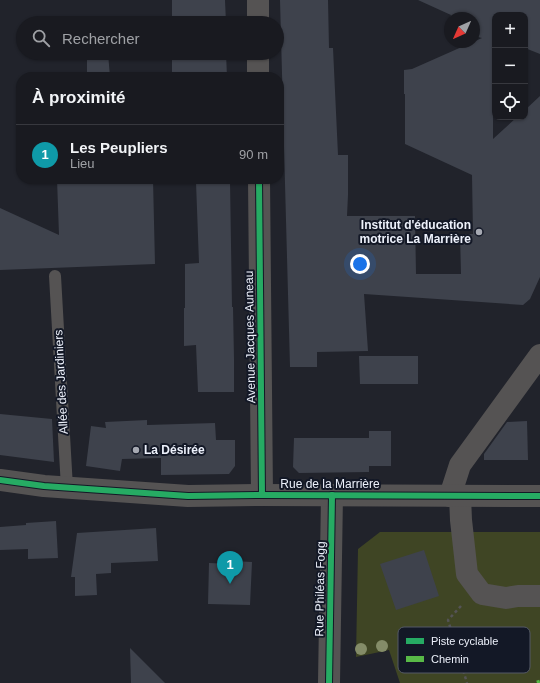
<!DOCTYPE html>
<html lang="fr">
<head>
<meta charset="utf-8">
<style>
  :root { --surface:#191a20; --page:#26272d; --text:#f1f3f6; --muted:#9fa1a5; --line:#37383e; --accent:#7c3aed }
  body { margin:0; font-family:Helvetica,sans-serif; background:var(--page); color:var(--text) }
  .controls { position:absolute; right:12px; top:12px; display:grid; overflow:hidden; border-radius:8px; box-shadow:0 1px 3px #0004 }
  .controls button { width:36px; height:36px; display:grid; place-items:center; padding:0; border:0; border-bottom:1px solid var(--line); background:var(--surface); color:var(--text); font:20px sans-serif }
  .compass { position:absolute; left:444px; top:12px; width:36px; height:36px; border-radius:50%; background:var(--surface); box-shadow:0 1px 3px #0004; rotate:225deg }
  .you { position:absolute; left:360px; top:264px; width:14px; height:14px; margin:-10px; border:3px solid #fff; border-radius:50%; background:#1a73e8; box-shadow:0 0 0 6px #1a73e833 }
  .badge { display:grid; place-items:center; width:26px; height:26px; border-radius:50%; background:var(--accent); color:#fff; font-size:13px; font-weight:700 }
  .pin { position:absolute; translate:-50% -33px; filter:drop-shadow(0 1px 2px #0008) }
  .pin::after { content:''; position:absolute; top:21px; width:14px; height:12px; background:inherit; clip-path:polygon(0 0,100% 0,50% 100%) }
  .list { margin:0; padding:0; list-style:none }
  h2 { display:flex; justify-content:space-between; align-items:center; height:52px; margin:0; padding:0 16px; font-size:17px }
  h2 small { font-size:13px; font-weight:400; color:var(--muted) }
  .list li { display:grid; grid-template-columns:26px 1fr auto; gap:12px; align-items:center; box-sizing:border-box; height:60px; padding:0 16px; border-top:1px solid var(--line) }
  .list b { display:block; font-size:15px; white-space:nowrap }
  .list p { margin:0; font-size:13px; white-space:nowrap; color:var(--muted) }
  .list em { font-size:13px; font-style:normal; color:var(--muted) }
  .icon { flex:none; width:22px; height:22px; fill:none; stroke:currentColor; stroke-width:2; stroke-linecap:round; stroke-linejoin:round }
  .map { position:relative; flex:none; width:540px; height:683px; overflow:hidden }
  .search { position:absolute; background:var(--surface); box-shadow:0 1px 3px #0004; left:16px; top:16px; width:268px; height:44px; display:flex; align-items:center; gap:10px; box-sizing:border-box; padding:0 14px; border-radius:22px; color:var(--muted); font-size:15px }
  .panel { position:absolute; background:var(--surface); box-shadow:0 1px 3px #0004; left:16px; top:72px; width:268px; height:112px; border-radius:16px }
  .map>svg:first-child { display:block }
</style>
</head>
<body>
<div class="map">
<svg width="540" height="683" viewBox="0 0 540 683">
  <rect width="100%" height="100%" fill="#21232b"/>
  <path fill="#3f4524" d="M380,532H540V683H400L389,650L356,657L358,549Z"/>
  <g fill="#3e424c">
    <path d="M172,0H225L226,23H172Z"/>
    <path d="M280,0H328L329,48H333L338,155H348V195L347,216H415L416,274H461L460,234H473L472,175L405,144V94H404V70L412,69L482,38L474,36V18H450V29L445,28L451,15L418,0H540V54L525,48V15H495V34L493,33V139L517,117H525V110L540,96V277L530,299L523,305L364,294L368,351L317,352V367H290Z"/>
    <path d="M87,53H108L110,77H87Z"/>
    <path d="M172,53H226L227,77H172Z"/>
    <path d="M57,179H153L155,264L0,270V208L59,235Z"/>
    <path d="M230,181L232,307H233L234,359V392H198L196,345L184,346V308H185V264L199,263L196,182Z"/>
    <path d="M359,356H418V384H360Z"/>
    <path d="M0,414L52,419L54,462L0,455Z"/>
    <path d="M147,420V425L215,423L216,440H235V466L229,474L161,475V458L122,459L120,471L86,466L91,426L106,428L105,422Z"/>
    <path d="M527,421L528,460H484V454L507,422Z"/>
    <path d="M369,431H391V466H369V472L299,473L293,467L294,438H369Z"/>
    <path d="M56,521L58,558L28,559V549L0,550V527L26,525V523Z"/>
    <path d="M156,528L158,561L111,563V573L96,574L97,595L75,596V577H71L77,533Z"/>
    <path d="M424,550L439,596L396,610L380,564Z"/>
    <path d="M232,561L252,562L250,605L208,604L209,563L232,564Z"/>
    <path d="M130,648L165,683H131Z"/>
  </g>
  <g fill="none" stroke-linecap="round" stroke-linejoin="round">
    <path stroke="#555456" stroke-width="2.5" stroke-dasharray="3 3" stroke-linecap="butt" d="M461,606L448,620L467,683"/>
    <path stroke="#555353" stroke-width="12" d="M55,276L67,488"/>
    <g stroke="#555353" stroke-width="22">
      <path d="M258,0V23"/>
      <path d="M258,53V77"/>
      <path d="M259,179L262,495"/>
      <path d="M450,496L460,465L540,355"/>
      <path d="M460,496L461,520L467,574L482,594L506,598L518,596H540"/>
      <path d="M329,683L332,495"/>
    </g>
    <path stroke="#555353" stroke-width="22" d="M0,480L44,486L188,496L262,495L540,496"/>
    <path stroke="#58b947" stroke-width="5" stroke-dasharray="10 5" stroke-linecap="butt" d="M537,683L540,682"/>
    <defs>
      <g id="cycleway">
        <path d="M259,179L262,495"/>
        <path d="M0,480L44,486L188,496L262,495L540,496"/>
        <path d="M329,683L332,495"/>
      </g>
    </defs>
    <use href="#cycleway" stroke="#131826" stroke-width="8"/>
    <use href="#cycleway" stroke="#26ab63" stroke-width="6"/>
  </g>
  <g fill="#848c68">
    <circle cx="382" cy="646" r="6"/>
    <circle cx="361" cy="649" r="6"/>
  </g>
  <g fill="#a6a9b2" stroke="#131826" stroke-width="1.5">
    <circle cx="479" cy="232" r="4"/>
    <circle cx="136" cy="450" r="4"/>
  </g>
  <g text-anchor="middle" stroke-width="4" stroke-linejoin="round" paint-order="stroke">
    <g font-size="12" font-weight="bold" fill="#edf1fb" stroke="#131826" text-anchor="end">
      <text x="471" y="229">Institut d'éducation<tspan x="471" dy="14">motrice La Marrière</tspan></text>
      <text x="144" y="454" text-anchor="start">La Désirée</text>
    </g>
    <g font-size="12" fill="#edf1fb" stroke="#131826">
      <text transform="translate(250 337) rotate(-91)" y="4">Avenue Jacques Auneau</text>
      <text transform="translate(61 382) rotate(-93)" y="4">Allée des Jardiniers</text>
      <text x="330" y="488">Rue de la Marrière</text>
      <text transform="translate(320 589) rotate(-89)" y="4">Rue Philéas Fogg</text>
    </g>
  </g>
  <rect x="398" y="627" width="132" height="46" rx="6" fill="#131826" stroke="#545966" stroke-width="1"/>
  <rect x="406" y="638" width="18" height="6" fill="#26ab63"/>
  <rect x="406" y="656" width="18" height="6" fill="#58b947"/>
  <g font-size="11" fill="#edf1fb">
    <text x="431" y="645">Piste cyclable</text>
    <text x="431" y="663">Chemin</text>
  </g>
</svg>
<div class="controls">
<button>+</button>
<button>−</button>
<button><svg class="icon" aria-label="locate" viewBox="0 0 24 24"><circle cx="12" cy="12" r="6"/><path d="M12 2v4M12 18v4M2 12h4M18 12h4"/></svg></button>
</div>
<svg class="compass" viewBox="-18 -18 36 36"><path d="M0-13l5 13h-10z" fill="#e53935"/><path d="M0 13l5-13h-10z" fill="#9fa1a5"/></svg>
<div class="you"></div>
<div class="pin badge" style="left:230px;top:584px;background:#0f9aa8">1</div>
<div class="search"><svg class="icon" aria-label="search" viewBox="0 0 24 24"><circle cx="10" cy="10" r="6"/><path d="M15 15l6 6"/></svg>Rechercher</div>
<section class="panel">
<h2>À proximité<small></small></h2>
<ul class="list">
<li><span class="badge" style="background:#0f9aa8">1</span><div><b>Les Peupliers</b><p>Lieu</p></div><em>90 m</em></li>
</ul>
</section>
</div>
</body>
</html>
